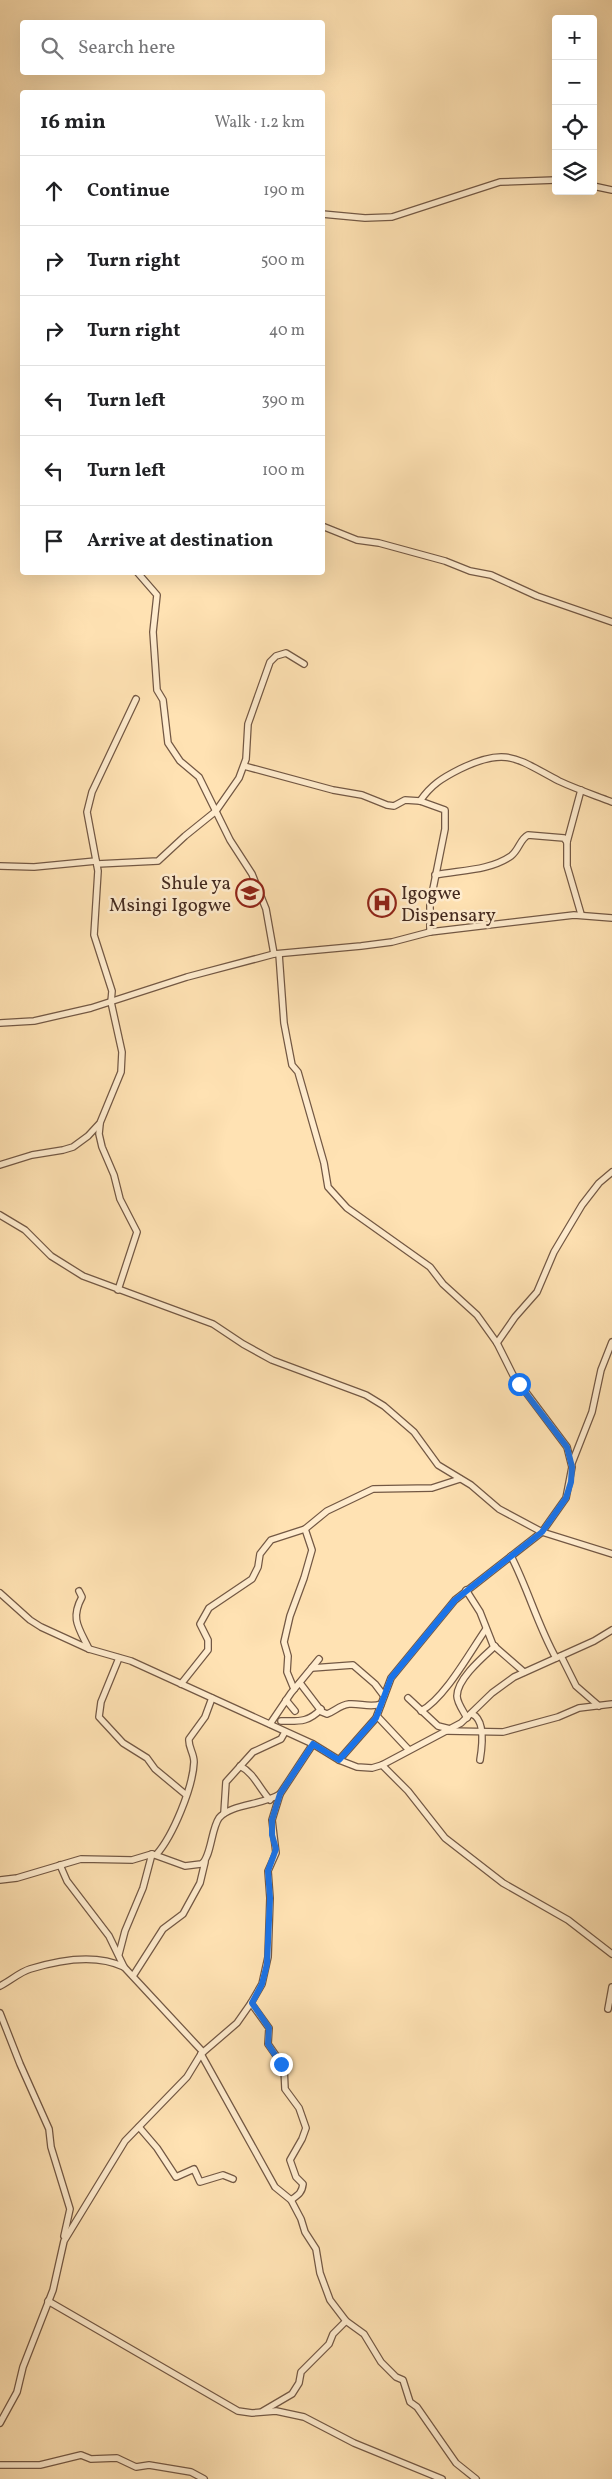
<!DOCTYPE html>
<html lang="en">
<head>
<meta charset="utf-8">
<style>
  :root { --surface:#fff; --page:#f2f2f2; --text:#202124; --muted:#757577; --line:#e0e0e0 }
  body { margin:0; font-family:Vollkorn,serif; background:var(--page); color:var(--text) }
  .controls { position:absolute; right:15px; top:15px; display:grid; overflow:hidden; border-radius:5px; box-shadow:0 5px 20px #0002 }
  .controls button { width:45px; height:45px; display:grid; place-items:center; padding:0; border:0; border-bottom:1px solid var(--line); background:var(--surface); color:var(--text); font:25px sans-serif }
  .stop { position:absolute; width:15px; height:15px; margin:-11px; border:4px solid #1a73e8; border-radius:50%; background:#fff }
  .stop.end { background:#1a73e8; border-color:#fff; box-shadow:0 1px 5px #0008 }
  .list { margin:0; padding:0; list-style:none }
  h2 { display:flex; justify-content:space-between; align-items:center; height:65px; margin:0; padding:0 20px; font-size:21px }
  h2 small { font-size:16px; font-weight:400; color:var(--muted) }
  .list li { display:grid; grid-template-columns:32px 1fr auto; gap:15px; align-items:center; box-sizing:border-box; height:70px; padding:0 20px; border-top:1px solid var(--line) }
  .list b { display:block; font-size:19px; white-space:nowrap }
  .list em { font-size:16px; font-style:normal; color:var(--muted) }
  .icon { flex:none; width:28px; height:28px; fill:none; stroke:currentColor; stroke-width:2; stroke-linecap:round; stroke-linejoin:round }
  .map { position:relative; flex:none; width:612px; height:2479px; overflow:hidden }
  .search { position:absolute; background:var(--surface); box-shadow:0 5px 20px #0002; left:20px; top:20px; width:305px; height:55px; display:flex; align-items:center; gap:12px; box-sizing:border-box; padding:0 18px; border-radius:5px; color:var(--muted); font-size:19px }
  .panel { position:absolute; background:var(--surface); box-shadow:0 5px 20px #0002; left:20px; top:90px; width:305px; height:485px; border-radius:5px }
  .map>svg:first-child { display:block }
</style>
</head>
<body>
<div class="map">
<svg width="612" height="2479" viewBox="0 0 612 2479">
  <rect width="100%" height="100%" fill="#ffe2b3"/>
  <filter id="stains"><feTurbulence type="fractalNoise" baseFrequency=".004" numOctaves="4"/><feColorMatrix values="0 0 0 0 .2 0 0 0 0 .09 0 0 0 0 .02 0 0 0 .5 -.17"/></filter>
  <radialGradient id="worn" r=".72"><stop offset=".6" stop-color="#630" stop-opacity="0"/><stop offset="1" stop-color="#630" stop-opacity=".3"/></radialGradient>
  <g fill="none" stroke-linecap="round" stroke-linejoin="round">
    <defs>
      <g id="street">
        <path d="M593,186L612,190"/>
        <path d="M322,214L365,218L392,217L500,182L556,180"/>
        <path d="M322,526L357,540L379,543L445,561L470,571L491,575L537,596L612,622"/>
        <path d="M137,572L157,595L153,632L157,690L163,700L168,743L180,761L199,777L230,840L252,874L266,909L274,954"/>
        <path d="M244,766L333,790L362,795L387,805L394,806L405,800L420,801L445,810V829L430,904V932"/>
        <path d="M420,801C431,785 442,778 460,769C507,746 517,759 559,781C576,789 594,795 612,802"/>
        <path d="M567,842L581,790"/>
        <path d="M97,864L158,861L185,836L216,811L239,778L246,759L248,724L270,662L276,656L286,653L304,664"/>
        <path d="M0,866L34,867L96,861"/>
        <path d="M435,875C460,870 489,871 511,856C519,850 520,839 528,835L564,838L567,842V866L581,914"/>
        <path d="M279,954L284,1023L292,1065L298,1072L324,1163L328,1187L347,1208L430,1267L443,1284L477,1315L497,1343L513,1375L567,1447L572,1467L566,1498L542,1532L455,1600L391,1678L376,1718L339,1760"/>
        <path d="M0,1023L34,1021L91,1008L187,977L274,954L361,946L392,942L430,932L574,915L612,918"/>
        <path d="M100,1124L99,1134L102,1147L114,1175L120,1199L137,1232L118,1290"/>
        <path d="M0,1165L32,1155L63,1150L73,1147L88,1136L100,1123L121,1072L122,1052L111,1002L112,991L94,935L98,871L87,812L92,792L136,699"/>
        <path d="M0,1215L25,1230L51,1256L83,1276L213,1324L243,1344L272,1360L366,1395L384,1406L414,1432L438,1465L471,1485L499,1509L542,1532L612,1554"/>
        <path d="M497,1343L515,1317L537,1292L554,1252L582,1205L599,1183L612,1172"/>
        <path d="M572,1463L592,1412L601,1370L612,1342"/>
        <path d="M511,1556C528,1589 538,1626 556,1658"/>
        <path d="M466,1590L480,1612L493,1645L524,1672"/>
        <path d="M79,1591L82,1597C70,1619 79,1628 89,1649"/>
        <path d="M0,1593L30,1620L41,1627L89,1649L131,1661L313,1744L339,1760L357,1767L372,1768L382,1765L461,1723L492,1693L514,1677L594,1641L612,1630"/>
        <path d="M561,1656L576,1686L599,1706"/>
        <path d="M119,1658L101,1702L99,1717L123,1743L147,1758L155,1769L185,1794"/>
        <path d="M312,1668L353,1665L375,1684L384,1696"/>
        <path d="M300,1683L322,1712L327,1714C335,1711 340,1705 349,1704C360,1703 370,1708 381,1704"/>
        <path d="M181,1684L208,1650V1640L200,1624L209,1608L252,1579L258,1567L260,1554L271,1540L305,1529L327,1511L373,1489L432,1488L460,1479"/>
        <path d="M294,1689L287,1672L288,1656L284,1642L290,1616L304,1578L312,1550L305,1529"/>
        <path d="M408,1698L438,1726L450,1729"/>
        <path d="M286,1700L295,1711"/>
        <path d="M421,1711C445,1698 470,1652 486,1629"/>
        <path d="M472,1714C486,1720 482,1748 480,1760"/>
        <path d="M377,1716L408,1749"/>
        <path d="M467,1718C464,1712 457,1703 457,1696C457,1679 483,1657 495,1646"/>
        <path d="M281,1721C298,1721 308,1723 321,1709"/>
        <path d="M270,1724L291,1693L319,1659"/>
        <path d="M447,1731L503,1732L558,1717L579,1708L612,1704"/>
        <path d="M382,1765L408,1791L445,1838L503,1883L568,1920L612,1954"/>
        <path d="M240,1766C254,1773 259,1788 270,1800"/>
        <path d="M224,1813L226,1782L253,1752L281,1739L285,1732"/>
        <path d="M156,1855C173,1836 193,1787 194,1762C194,1753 188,1747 189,1739L205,1717L212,1698"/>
        <path d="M60,1865L67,1881L109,1936L124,1967"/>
        <path d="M0,1880L17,1878L81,1859L132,1860L152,1854L185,1866L201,1864C211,1859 211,1829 219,1818C230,1804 264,1805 280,1794L313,1744"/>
        <path d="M119,1954L125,1931L143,1888L152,1854"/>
        <path d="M133,1976L163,1929L183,1914L200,1883L205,1862"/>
        <path d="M0,1986C10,1981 20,1972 30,1969C59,1960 95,1953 124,1967L203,2052"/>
        <path d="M251,2003L269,2028L268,2044L284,2067L285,2089L299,2108L306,2128L302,2139L290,2160L296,2177L303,2184C302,2193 298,2195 291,2200"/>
        <path d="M608,2009L612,1987"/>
        <path d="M0,2013L20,2064L49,2129L51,2147L70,2209L64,2236"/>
        <path d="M201,2054L275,2187L291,2200L301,2219L305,2232L316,2249L320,2273L330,2300L346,2321L364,2334L381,2362L396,2377L403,2380L410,2402L417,2407L456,2463L476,2479"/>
        <path d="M139,2127L157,2148L176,2177L194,2169L200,2182L223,2175L233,2179"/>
        <path d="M48,2301L238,2411L252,2413L276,2411L304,2417L354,2443L442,2479"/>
        <path d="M263,2411L292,2394L299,2383L301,2372L329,2344L333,2334L346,2321"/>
        <path d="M0,2423L17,2392L23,2367L53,2290L64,2241L125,2141L187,2077L201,2054L237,2023L251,2003L262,1984L268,1957L270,1898L268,1871L276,1853L272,1820L280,1794"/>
        <path d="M0,2465H40L81,2455L91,2459L117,2458L136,2467L149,2465L191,2472L204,2479"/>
      </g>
    </defs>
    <use href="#street" stroke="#735844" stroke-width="8"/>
    <use href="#street" stroke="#ffecce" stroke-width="5.5"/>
  </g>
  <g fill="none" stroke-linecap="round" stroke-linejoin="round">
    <path stroke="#1a73e8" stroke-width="6" d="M281,2064L268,2044L269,2028L252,2003L262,1984L267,1964L270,1898L268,1871L276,1849L272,1835V1820L280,1794L313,1744L339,1760L376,1718L391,1678L455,1600L542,1532L566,1498L571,1482L572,1467L567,1447L519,1384"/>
  </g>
  <defs>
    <symbol id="school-ring" viewBox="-11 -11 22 22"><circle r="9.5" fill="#ffecce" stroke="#8f2418" stroke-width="1.5"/><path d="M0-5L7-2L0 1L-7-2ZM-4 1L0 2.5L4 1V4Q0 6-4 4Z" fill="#8f2418"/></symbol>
    <symbol id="hospital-ring" viewBox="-11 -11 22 22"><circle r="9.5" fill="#ffecce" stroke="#8f2418" stroke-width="1.5"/><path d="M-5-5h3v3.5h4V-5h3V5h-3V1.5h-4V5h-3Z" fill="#8f2418"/></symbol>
  </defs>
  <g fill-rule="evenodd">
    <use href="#school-ring" x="234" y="877" width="32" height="32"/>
    <use href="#hospital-ring" x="366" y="887" width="32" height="32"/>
  </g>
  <g text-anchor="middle" stroke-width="5" stroke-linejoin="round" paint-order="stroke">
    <g font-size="19" fill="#442a1f" stroke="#ffecce" text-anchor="end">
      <text x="231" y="889">Shule ya<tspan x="231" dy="22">Msingi Igogwe</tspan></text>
      <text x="401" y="899" text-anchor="start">Igogwe<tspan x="401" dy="22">Dispensary</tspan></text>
    </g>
  </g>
  <rect width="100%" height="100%" filter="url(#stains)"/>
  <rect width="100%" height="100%" fill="url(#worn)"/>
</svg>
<div class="controls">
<button>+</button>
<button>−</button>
<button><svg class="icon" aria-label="locate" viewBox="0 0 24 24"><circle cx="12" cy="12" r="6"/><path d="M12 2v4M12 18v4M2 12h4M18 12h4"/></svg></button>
<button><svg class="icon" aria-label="layers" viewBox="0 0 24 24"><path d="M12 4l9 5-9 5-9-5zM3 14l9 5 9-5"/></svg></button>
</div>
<div class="stop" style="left:519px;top:1384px"></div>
<div class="stop end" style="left:281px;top:2064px"></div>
<div class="search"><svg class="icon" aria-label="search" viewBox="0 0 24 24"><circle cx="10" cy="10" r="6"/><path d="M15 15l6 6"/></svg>Search here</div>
<section class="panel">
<h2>16 min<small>Walk · 1.2 km</small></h2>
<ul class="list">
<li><svg class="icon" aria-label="ahead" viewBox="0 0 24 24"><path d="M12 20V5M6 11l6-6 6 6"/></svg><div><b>Continue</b></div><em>190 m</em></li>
<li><svg class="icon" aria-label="right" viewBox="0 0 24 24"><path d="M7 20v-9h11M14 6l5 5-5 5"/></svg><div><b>Turn right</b></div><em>500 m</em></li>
<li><svg class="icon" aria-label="right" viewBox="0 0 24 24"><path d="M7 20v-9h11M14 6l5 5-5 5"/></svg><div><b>Turn right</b></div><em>40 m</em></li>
<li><svg class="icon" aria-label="left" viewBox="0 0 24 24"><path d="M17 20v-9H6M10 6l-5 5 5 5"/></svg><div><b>Turn left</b></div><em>390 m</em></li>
<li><svg class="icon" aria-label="left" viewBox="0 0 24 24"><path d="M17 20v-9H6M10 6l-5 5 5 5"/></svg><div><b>Turn left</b></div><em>100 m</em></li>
<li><svg class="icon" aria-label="arrive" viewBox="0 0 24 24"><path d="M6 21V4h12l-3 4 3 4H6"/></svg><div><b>Arrive at destination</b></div></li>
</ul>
</section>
</div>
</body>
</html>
